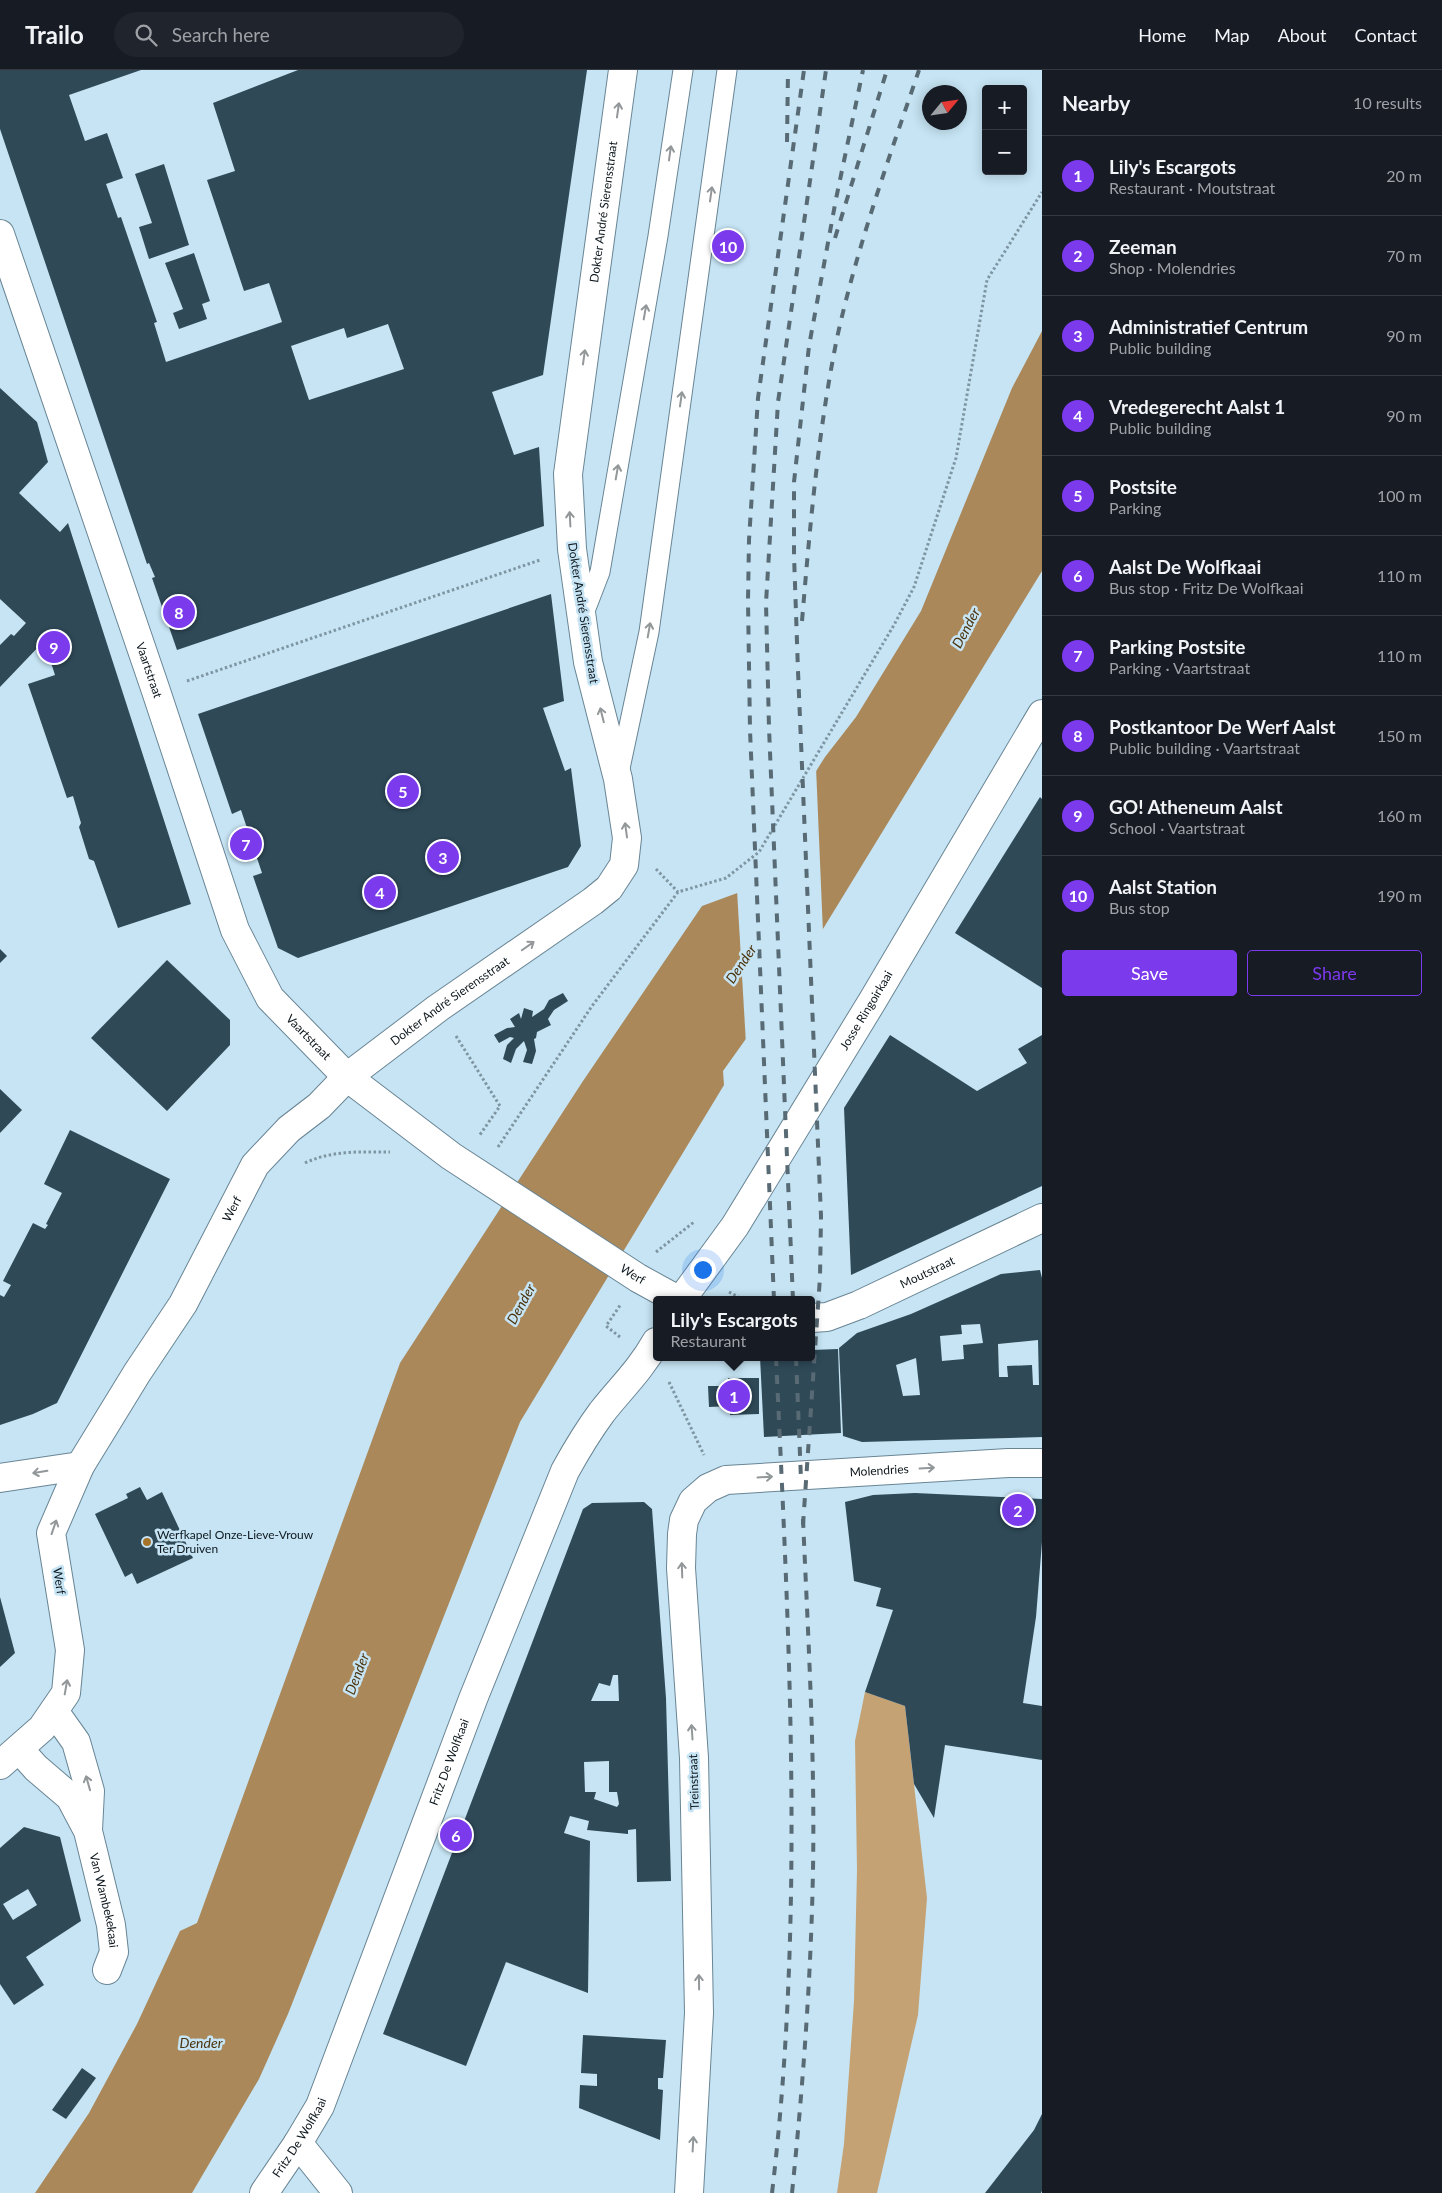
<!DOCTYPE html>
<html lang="en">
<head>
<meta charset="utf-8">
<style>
  :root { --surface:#171b24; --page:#20242c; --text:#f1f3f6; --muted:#9ea1a6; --line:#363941; --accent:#7c3aed }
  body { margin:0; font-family:Lato,sans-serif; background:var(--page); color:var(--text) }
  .controls { position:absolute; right:15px; top:15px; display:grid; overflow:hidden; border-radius:5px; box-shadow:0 2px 12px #0003 }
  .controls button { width:45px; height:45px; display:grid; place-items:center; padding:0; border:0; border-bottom:1px solid var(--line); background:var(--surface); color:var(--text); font:25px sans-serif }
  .compass { position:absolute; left:922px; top:15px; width:45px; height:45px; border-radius:50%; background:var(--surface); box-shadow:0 2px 12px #0003; rotate:61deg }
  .you { position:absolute; left:702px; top:1199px; width:18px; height:18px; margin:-12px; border:4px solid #fff; border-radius:50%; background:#1a73e8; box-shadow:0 0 0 8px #1a73e833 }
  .badge { display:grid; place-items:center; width:32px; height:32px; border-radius:50%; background:var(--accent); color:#fff; font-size:16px; font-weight:700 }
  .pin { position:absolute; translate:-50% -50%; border:2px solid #fff; box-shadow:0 1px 5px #0006 }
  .popup { position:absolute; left:653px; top:1226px; width:162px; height:65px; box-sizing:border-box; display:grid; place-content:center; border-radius:5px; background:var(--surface); filter:drop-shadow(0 1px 4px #0005); font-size:16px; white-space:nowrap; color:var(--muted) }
  .popup b { font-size:19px; color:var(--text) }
  .popup::after { content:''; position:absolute; left:50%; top:100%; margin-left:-10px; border:10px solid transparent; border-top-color:var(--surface) }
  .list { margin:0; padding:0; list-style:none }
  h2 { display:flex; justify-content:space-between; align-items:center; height:65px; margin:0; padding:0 20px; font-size:21px }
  h2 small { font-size:16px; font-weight:400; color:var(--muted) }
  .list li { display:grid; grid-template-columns:32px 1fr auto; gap:15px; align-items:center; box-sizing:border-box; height:80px; padding:0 20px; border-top:1px solid var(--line) }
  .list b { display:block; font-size:19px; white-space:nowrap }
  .list p { margin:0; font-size:16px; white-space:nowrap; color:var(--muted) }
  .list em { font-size:16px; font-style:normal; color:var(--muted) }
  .actions { display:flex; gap:10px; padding:15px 20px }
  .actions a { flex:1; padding:11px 0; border:1px solid var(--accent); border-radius:5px; text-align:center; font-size:18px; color:var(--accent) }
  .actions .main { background:var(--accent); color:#fff }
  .icon { flex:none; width:28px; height:28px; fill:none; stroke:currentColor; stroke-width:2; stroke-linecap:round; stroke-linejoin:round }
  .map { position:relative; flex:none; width:1042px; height:2123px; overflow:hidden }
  header { display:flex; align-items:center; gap:30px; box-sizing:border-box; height:70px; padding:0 25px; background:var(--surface); border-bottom:1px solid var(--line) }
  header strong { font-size:24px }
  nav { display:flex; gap:28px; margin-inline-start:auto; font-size:18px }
  .search { width:350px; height:45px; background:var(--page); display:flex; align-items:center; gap:12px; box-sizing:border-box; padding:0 18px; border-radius:28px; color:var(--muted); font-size:19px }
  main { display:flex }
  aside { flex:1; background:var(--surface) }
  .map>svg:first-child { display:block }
</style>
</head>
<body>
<header>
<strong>Trailo</strong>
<div class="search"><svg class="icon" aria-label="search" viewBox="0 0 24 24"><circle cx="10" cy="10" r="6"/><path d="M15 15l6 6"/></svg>Search here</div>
<nav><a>Home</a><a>Map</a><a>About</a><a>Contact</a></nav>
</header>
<main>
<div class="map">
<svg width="1042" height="2123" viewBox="0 0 1042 2123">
  <rect width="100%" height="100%" fill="#c6e4f4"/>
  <path fill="#c5a273" d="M865,1622L905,1636L927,1828L918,1945L877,2123H837L844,2074L854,1931L857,1800L855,1671Z"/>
  <path fill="#aa885a" d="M1042,261V501L815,872L723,1001L724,1015L520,1352L288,1944L259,2009L192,2123H35L89,2043L137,1954L180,1861L197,1853L400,1293L583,1011L702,836L740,822L825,687L856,647L921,541L1012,318Z"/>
  <path fill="#c6e4f4" d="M816,697L823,863L746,974L737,820Z"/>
  <g fill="#2f4957" fill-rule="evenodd">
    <path d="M0,0H141L69,25L85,71L107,63L123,108L106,114L118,148L121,147L157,252L154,253L166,292L282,252L269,213L244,221L207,110L235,101L213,33L298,0H587L543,305L492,322L514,385L539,377L544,456L177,580L152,508L155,507L149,493L147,494L0,59ZM388,254L404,299L309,330L291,276L344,258L347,268Z"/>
    <path d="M164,94L189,175L149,189L139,157L152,153L135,104Z"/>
    <path d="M194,183L210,231L202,234L207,249L179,259L173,243L183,239L165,193Z"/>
    <path d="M0,318L37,352L48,392L19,423L60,462L68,453L191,834L118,858L94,791L89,789L79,757L81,753L73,726L67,728L28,614L55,605L44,571L0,617V575L11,564L14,566L26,553L0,529Z"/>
    <path d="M551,524L564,631L543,638L565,701L571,698L581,776L568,797L298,888L278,878L253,806L262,803L241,740L232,744L198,644Z"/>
    <path d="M1040,727L1042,729V918L955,863Z"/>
    <path d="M0,879L7,886L0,893Z"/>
    <path d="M167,890L230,950V975L167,1041L91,968Z"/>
    <path d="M563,923L568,931L554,940L548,949L551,955L537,962L536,968L534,969L536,981L532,994L523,992L527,980L524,971L516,979L511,993L503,989L507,975L514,968L510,967L499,973L494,965L507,958L515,957L510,949L519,943L521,949L524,938L533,941L532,947L544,939L549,930Z"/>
    <path d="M890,965L977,1021L1027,993L1018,979L1042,965V1116L851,1205L844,1038Z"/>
    <path d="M0,1019L22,1040L0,1063Z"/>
    <path d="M70,1060L170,1109L57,1333L33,1344L0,1355V1225L4,1227L11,1215L3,1211L33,1153L45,1159L48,1155L46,1154L62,1123L44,1114Z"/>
    <path d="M1040,1200L1042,1208V1367L862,1372L843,1366L839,1278L857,1263L911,1244L1001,1204ZM980,1254L983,1273L963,1275L964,1289L942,1291L940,1266L962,1264L961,1255ZM1038,1270L1039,1315H1033L1032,1295L1007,1296L1008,1307H999L998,1274ZM916,1288L920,1325L903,1326L896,1295Z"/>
    <path d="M838,1279L841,1363L764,1367L760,1287H812V1280Z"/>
    <path d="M728,1308H759V1344L730,1345V1336L709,1337L708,1316H728Z"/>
    <path d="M140,1417L147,1430L162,1422L193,1488L137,1514L132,1503L125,1507L95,1444L128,1428L126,1424Z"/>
    <path d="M915,1423L1042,1429V1472L1036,1547L1023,1633L1042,1636V1690L945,1675L934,1748L914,1714L905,1636L865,1622L893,1540L876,1536L881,1518L854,1511L845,1432L873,1425Z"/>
    <path d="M644,1432L652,1439L666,1628L671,1811L637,1812L636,1759L628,1760V1764L587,1760L589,1751L570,1746L564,1763L590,1771L588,1923L506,1892L466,1996L383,1964L583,1439L592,1433ZM613,1605H618L619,1631H591L599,1613L610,1616ZM609,1691V1722H617L619,1734L617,1737L594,1729L596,1722H585L584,1692Z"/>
    <path d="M0,1527L15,1583L0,1597Z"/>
    <path d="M24,1757L60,1767L81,1851L26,1887L44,1915L14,1935L0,1914V1778ZM28,1819L37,1835L13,1850L3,1834Z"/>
    <path d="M583,1965L666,1970L663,2008H658V2019L663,2020L660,2070L579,2038L580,2015L597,2016V2004L581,2003Z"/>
    <path d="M82,1998L96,2008L66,2049L52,2040Z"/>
    <path d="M1042,2044V2121L1041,2123H985L1034,2060Z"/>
  </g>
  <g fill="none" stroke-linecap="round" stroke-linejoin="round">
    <defs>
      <g id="service">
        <path d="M583,546L600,502L658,166L683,0"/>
        <path d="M619,703L649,562L727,0"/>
      </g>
      <g id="minor">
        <path id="s1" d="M347,1007L438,938L593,831L609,818L624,795L627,768L618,709L588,592L572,479L568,404L623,0"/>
        <path id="s2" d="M681,1230L735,1156L873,930L1042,644"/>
        <path d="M0,1408L80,1396"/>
        <path d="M54,1641L76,1672L90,1721L88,1760"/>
        <path id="s3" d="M19,1679L36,1698L70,1727L88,1761L111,1855L114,1882L107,1900"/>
        <path d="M298,2073L338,2123"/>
        <path id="s4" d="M264,2123L298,2073L320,2036L473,1629L565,1401C576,1381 588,1361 602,1342C621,1318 641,1299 656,1272"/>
        <path id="s5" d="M689,2123L699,1943L694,1688L681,1498L682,1464L684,1450L693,1431L708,1418L726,1410L1008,1393H1042"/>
      </g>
      <g id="tertiary">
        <path id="s6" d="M0,164L156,621L235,860L270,928L347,1007L451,1086L638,1208L678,1230"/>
        <path id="s7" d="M812,1248L827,1247L859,1235L1042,1148"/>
        <path id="s8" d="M0,1695L42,1658L66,1623L70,1580L51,1463L80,1396L137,1303L183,1234L255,1095L289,1059L319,1036L347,1007"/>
      </g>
    </defs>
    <use href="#service" stroke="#698594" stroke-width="21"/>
    <use href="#minor" stroke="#698594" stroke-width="30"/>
    <use href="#tertiary" stroke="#698594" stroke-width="30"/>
    <g stroke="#7f96a2" stroke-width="3" stroke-dasharray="2.5 2.5" stroke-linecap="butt">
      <path d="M187,611L540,490"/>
      <path d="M656,799L678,822"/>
      <path d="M456,966L500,1036L479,1066"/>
      <path d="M498,1077L592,936L678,822L726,808L759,782L894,555L914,517L956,388L987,210L1042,122"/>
      <path d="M305,1093C332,1080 362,1082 390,1082"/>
      <path d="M656,1182L694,1152"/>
      <path d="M729,1222L744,1230"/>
      <path d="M620,1267L606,1256L621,1234"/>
      <path d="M669,1312L704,1385"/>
    </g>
    <use href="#service" stroke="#fff" stroke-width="19"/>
    <use href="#minor" stroke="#fff" stroke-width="28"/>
    <use href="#tertiary" stroke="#fff" stroke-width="28"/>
    <g stroke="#586a74" stroke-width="4" stroke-dasharray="9 9" stroke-linecap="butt">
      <path d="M787,72L788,0"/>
      <path d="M835,168L887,0"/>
      <path d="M802,551C810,456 818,362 837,268C857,177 889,88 919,0"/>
      <path d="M774,1230L750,660L748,531L749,470L758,328L804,0"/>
      <path d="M793,1230L769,658L766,533L778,332L826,0"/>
      <path d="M796,1287L801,1409"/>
      <path d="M803,1455L820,1207L821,1146L798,601L794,485V412L809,276L836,129L863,0"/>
      <path d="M772,2123C805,1845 789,1566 776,1287"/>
      <path d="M792,2123C803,2015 811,1908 813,1800C815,1683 808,1565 803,1449"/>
    </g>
  </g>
  <defs><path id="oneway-shaft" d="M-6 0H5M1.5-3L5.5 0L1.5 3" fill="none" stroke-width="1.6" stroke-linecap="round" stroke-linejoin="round" transform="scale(1.25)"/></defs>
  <g stroke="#929799">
    <use href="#oneway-shaft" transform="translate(618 40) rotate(-82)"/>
    <use href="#oneway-shaft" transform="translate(670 83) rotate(-82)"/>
    <use href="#oneway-shaft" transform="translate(711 124) rotate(-82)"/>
    <use href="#oneway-shaft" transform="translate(645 242) rotate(-80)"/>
    <use href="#oneway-shaft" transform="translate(584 287) rotate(-82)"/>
    <use href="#oneway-shaft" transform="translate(681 329) rotate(-82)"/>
    <use href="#oneway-shaft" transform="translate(617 402) rotate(-80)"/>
    <use href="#oneway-shaft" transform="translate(570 449) rotate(-93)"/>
    <use href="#oneway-shaft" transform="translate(649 560) rotate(-80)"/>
    <use href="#oneway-shaft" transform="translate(602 645) rotate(-104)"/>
    <use href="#oneway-shaft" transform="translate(626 760) rotate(-98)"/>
    <use href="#oneway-shaft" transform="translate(528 876) rotate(-35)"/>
    <use href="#oneway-shaft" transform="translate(927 1398) rotate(-3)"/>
    <use href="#oneway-shaft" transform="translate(40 1402) rotate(171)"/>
    <use href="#oneway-shaft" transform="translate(765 1407) rotate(-3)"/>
    <use href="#oneway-shaft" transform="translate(54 1457) rotate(-71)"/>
    <use href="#oneway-shaft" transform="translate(682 1500) rotate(-92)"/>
    <use href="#oneway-shaft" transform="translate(66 1617) rotate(-80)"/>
    <use href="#oneway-shaft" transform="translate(692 1662) rotate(-94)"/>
    <use href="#oneway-shaft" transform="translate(88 1713) rotate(-106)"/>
    <use href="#oneway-shaft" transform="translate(699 1912) rotate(-91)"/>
    <use href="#oneway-shaft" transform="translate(693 2074) rotate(-87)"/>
  </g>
  <circle fill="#a5742a" stroke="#c6e4f4" stroke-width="2" cx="147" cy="1472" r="5"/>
  <g text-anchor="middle" stroke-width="5" stroke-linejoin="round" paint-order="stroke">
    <g font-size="12" fill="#0d171d" stroke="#c6e4f4">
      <text dy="4" stroke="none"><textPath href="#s1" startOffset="1012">Dokter André Sierensstraat</textPath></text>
      <text transform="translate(583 543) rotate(81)" y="4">Dokter André Sierensstraat</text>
      <text dy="4" stroke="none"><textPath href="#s6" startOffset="461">Vaartstraat</textPath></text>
      <text dy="4" stroke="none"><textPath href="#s1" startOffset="128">Dokter André Sierensstraat</textPath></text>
      <text dy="4" stroke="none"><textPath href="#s2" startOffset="344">Josse Ringoirkaai</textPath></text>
      <text dy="4" stroke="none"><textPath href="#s6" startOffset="866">Vaartstraat</textPath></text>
      <text dy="4" stroke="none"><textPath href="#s8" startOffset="632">Werf</textPath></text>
      <text dy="4" stroke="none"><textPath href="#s7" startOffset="125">Moutstraat</textPath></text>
      <text dy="4" stroke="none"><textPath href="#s6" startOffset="1269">Werf</textPath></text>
      <text dy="4" stroke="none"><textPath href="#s5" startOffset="888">Molendries</textPath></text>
      <text transform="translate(59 1511) rotate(81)" y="4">Werf</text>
      <text dy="4" stroke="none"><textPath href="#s4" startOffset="471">Fritz De Wolfkaai</textPath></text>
      <text transform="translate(694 1712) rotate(-92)" y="4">Treinstraat</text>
      <text dy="4" stroke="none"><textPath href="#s3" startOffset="180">Van Wambekekaai</textPath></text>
      <text dy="4" stroke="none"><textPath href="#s4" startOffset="66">Fritz De Wolfkaai</textPath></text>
    </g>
    <g font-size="12" fill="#0d171d" stroke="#c6e4f4" text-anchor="start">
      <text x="157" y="1469">Werfkapel Onze-Lieve-Vrouw<tspan x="157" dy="14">Ter Druiven</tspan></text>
    </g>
    <g font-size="14" font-style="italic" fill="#4c330c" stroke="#c6e4f4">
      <text transform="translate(966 558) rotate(-62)" y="5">Dender</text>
      <text transform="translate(741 894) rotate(-56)" y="5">Dender</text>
      <text transform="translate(521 1234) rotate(-61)" y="5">Dender</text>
      <text transform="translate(357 1604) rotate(-69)" y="5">Dender</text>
      <text x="201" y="1978">Dender</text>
    </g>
  </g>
</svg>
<div class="controls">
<button>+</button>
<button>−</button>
</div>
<svg class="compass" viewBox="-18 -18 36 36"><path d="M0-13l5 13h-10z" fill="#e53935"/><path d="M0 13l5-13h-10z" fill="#9ea1a6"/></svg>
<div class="you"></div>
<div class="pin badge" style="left:734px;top:1326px">1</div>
<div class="popup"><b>Lily's Escargots</b>Restaurant</div>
<div class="pin badge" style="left:1018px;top:1440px">2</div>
<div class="pin badge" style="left:443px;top:787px">3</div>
<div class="pin badge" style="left:380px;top:822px">4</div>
<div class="pin badge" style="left:403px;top:721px">5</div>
<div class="pin badge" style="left:456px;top:1765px">6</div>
<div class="pin badge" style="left:246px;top:774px">7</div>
<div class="pin badge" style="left:179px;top:542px">8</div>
<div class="pin badge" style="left:54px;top:577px">9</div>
<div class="pin badge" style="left:728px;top:176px">10</div>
</div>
<aside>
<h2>Nearby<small>10 results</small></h2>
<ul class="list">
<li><span class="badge">1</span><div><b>Lily's Escargots</b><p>Restaurant · Moutstraat</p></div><em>20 m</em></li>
<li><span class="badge">2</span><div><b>Zeeman</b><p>Shop · Molendries</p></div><em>70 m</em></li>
<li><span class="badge">3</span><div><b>Administratief Centrum</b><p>Public building</p></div><em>90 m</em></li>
<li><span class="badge">4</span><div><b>Vredegerecht Aalst 1</b><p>Public building</p></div><em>90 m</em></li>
<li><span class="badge">5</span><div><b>Postsite</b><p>Parking</p></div><em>100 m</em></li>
<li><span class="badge">6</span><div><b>Aalst De Wolfkaai</b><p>Bus stop · Fritz De Wolfkaai</p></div><em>110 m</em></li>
<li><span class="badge">7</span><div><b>Parking Postsite</b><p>Parking · Vaartstraat</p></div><em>110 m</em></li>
<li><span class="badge">8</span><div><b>Postkantoor De Werf Aalst</b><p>Public building · Vaartstraat</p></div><em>150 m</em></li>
<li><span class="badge">9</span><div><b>GO! Atheneum Aalst</b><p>School · Vaartstraat</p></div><em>160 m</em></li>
<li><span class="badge">10</span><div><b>Aalst Station</b><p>Bus stop</p></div><em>190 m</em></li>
</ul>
<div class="actions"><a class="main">Save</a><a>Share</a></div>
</aside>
</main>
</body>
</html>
